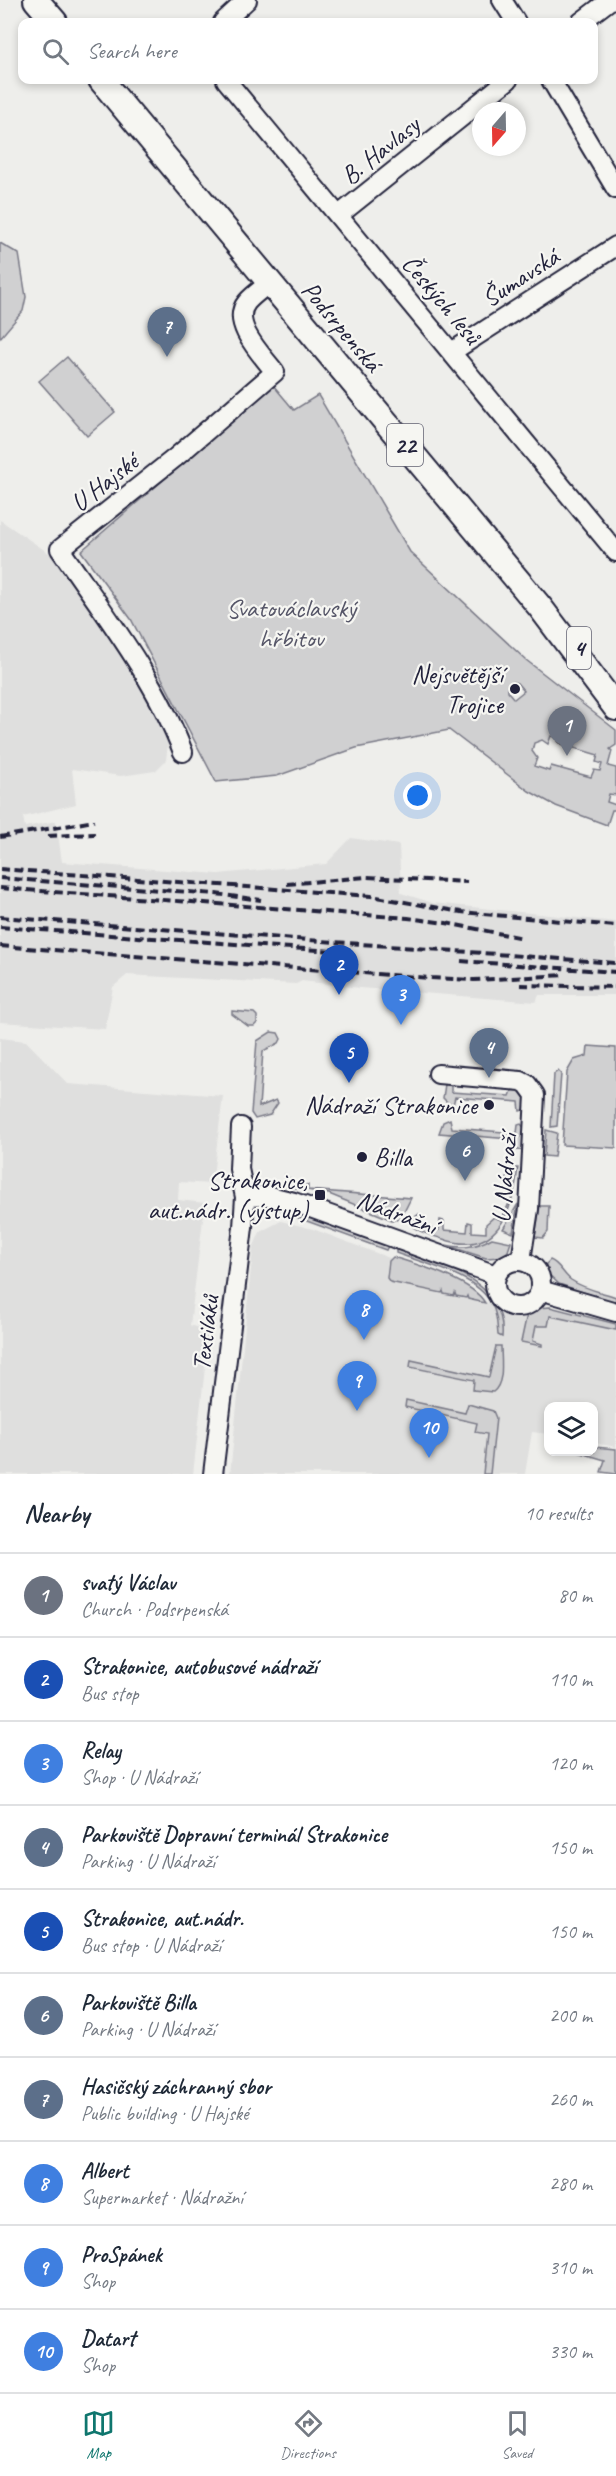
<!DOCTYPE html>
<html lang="en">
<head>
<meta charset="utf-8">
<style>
  :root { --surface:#fff; --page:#f2f2f3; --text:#1f2937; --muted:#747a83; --line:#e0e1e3; --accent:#0f766e }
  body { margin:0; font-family:Caveat,sans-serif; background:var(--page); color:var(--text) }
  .controls { position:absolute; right:18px; bottom:18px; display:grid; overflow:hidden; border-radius:12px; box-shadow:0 3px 9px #0003 }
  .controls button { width:54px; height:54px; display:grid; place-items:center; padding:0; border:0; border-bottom:2px solid var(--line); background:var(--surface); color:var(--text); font:30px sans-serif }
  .compass { position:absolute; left:472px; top:102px; width:54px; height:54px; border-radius:50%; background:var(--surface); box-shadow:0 3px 9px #0003; rotate:200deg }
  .you { position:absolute; left:418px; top:796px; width:21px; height:21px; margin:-15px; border:4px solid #fff; border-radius:50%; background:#1a73e8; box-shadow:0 0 0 9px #1a73e833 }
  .badge { display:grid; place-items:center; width:39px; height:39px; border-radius:50%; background:var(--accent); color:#fff; font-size:20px; font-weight:700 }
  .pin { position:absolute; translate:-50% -50px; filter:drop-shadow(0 2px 3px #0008) }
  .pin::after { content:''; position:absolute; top:32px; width:21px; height:18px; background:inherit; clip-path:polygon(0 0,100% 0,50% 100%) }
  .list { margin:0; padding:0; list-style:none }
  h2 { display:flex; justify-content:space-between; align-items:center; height:78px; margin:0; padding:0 24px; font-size:26px }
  h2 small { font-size:20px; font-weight:400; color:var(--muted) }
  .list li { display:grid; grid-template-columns:39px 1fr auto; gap:18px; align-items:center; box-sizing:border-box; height:84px; padding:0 24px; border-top:2px solid var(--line) }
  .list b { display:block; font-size:22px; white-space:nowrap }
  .list p { margin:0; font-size:20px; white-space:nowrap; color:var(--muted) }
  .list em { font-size:20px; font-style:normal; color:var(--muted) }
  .icon { flex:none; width:33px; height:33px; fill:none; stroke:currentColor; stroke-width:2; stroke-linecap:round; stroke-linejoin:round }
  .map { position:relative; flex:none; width:616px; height:1474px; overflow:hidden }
  .search { position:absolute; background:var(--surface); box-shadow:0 3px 9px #0003; left:18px; right:18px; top:18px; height:66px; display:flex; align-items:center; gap:15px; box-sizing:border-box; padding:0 21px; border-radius:12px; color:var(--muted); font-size:22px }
  .sheet { height:918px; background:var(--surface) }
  nav { display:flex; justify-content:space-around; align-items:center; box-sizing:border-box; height:84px; border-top:2px solid var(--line); background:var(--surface); font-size:16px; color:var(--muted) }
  nav a { display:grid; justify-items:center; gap:3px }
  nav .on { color:var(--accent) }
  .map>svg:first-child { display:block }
</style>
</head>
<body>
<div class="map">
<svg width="616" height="1474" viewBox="0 0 616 1474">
  <rect width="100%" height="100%" fill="#eeeeeb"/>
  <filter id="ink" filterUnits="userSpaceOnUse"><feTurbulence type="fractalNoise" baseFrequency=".0167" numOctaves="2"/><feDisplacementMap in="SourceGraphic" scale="12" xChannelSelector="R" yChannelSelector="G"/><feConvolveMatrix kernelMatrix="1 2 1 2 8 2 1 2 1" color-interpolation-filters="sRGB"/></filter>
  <g filter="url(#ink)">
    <g fill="#dfdfde">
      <path d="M0,520L68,566L145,691L168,744L166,760L155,771L121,776L72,769L76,804L23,817L25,827L56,821L62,862L218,874L326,864L351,838L399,845L401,893L433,903L616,922V995H539L536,1002L360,988L302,981L296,984L127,975L113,987L105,1029L0,1022Z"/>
      <path d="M0,1038L26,1041L68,1084L223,1096L212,1184L179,1182L178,1200L205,1203L190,1325L209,1332L193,1474H0Z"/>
      <path d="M281,1221L313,1229L471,1289L492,1306L529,1317L540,1308L616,1326V1447L594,1443V1406H548V1434L532,1432L525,1474H230L253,1248L260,1232Z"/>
    </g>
    <g fill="#d0d0d1" stroke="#797986" stroke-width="1.5" fill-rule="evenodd">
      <path d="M0,243L19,254L26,297L23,311L0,338Z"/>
      <path d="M67,357L115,412L87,436L39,381Z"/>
      <path d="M273,385L294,410L318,395L410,552L526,660L616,730V745L610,749L612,751L608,766L616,768V795L609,794L607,802L616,805V810H612L607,825L556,806L529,791L449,730L356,748L277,776L216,782L131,619L81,551ZM512,682L517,683L524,691L514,699L508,692V686ZM551,736L559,738L558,742L561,744L598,755L596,762L602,764L600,771L594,770L591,777L551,766L549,771L534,766L537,758L532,751L534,743L542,740L548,744Z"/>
      <path d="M232,1011L254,1013L257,1016V1023L254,1026H248L232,1014Z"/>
      <path d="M271,1032L278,1033L281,1039L279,1043L263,1051L259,1107L276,1100L278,1103L270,1115L255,1119L251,1113L257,1041Z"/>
      <path d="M588,1046L616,1048V1148L562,1145L567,1072L574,1060L587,1056Z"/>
      <path d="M558,1071L561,1074L557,1126L551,1127L554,1074Z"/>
      <path d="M445,1084H451V1092L510,1096L514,1086L526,1093V1109L520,1111L519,1102L455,1097L453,1105L451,1106L443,1098Z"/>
      <path d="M450,1119L452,1128L517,1133L518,1125L521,1124L526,1130L525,1151L510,1149V1139L439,1133L443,1122Z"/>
      <path d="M546,1130L557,1133L554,1157L544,1156Z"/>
      <path d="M511,1168H518C513,1211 497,1258 443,1239C433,1236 421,1233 413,1227L415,1217L419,1214H421V1228L439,1230L440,1220L444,1221V1230L467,1232L468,1222L472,1223V1232L486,1233V1224L494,1217L501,1220L513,1195L506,1191L508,1171Z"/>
      <path d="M285,1175L298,1184L308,1185V1190L411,1198L401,1218L392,1220L329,1194L286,1186Z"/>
      <path d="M518,1204L513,1233L503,1229Z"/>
      <path d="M540,1206H549L548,1232L543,1238L535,1237Z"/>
      <path d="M285,1213L304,1215L388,1246L386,1250Z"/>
      <path d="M492,1238L511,1242L508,1251L502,1257L486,1258L442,1244C461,1249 475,1248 492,1238Z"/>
      <path d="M396,1248C438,1264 507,1279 502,1337L498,1335C497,1324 497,1313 491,1303C476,1275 425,1264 396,1253Z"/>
      <path d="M393,1257C418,1265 472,1280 485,1303L468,1299L467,1296L466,1298L456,1296L455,1293L454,1296L444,1294L443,1291L442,1293L390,1282L387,1278L389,1261Z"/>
      <path d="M550,1260C559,1263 563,1274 571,1280C584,1289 601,1292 616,1297V1303L559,1284L545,1271L546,1264Z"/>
      <path d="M550,1307L616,1324V1330L550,1316L548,1326H536L533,1341L542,1344V1346L521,1342L527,1314L536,1308Z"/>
      <path d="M496,1346H501C501,1360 505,1383 493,1392L473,1390L474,1380L410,1367L411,1360L489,1377Z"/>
      <path d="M406,1400L465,1413L468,1404L493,1411L496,1418L490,1474H483L487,1434L475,1432L477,1423L405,1407Z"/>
      <path d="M594,1447L616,1449V1474L601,1472L605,1460L578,1452H594Z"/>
    </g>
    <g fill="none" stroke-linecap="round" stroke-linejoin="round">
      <defs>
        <g id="minor">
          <path d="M502,0L516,22"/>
          <path d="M223,22L247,0"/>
          <path d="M581,22L610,0"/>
          <path d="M226,80L616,552"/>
          <path d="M551,80L616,189"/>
          <path d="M339,215L508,80"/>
          <path d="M453,351L616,246"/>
          <path d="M183,752C155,678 104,613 60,549L176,457L275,372C263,356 229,323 247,302C253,295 262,289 269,283"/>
          <path d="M438,1074L521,1081L527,1084L535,1095L529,1209L521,1260"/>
          <path d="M245,1197L270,1196L294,1202L496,1275"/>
          <circle cx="518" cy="1284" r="23"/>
          <path d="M540,1290L616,1312"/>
          <path d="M213,1474L243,1227L245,1197L239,1169L241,1127"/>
        </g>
        <g id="major">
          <path d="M36,0L55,22"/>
          <path d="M101,80L540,607L616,708"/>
        </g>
      </defs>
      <use href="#minor" stroke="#22223b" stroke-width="22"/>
      <use href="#major" stroke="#22223b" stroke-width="28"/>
      <use href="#minor" stroke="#f6f6f2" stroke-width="18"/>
      <use href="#major" stroke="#f6f6f2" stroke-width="24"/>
      <g stroke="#22223b" stroke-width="4" stroke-dasharray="9 4.5" stroke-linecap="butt">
        <path d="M48,836L95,834"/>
        <path d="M0,837L94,821"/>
        <path d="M0,869L371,896L461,912L616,926"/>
        <path d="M0,878L216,894L261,900"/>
        <path d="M287,884L367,877L467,882"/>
        <path d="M0,888L408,918L446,923L523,938"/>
        <path d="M0,917L616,963"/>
        <path d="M0,927L332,951"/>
        <path d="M0,946L431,978L474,980L565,975"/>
        <path d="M461,961L616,972"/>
        <path d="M520,985L616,987"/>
      </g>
    </g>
  </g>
  <g fill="#22223b" stroke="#f6f6f2" stroke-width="2">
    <circle cx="515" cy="689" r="6"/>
    <circle cx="489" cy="1105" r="6"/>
    <circle cx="362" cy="1157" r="6"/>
    <rect x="314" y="1189" width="12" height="12" rx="3"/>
  </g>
  <g text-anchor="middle" stroke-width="4.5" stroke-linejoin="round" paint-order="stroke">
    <g fill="#f6f6f2" stroke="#626272" stroke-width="1.5">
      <rect x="387" y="424" width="36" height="42" rx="4.5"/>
      <rect x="567" y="627" width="24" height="42" rx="4.5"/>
    </g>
    <g font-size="24" font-weight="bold" fill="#22223b">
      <text x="405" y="453">22</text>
      <text x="579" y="656">4</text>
    </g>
    <g font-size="26" fill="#22223b" stroke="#f6f6f2">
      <text transform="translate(380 150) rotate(-39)" y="9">B. Havlasy</text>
      <text transform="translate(520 277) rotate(-33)" y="9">Šumavská</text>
      <text transform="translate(442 299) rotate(50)" y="9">Českých lesů</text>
      <text transform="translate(342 326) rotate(50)" y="9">Podsrpenská</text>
      <text transform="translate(104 482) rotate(-38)" y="9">U Hajské</text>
      <text transform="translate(504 1178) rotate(-85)" y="9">U Nádraží</text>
      <text transform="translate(397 1212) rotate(20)" y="9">Nádražní</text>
      <text transform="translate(205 1333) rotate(-83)" y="9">Textiláků</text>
    </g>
    <g font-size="26" fill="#565668" stroke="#f6f6f2">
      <text x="291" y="617">Svatováclavský<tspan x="291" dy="30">hřbitov</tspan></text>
    </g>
    <g font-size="26" fill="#22223b" stroke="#f6f6f2" text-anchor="end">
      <text x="503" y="683">Nejsvětější<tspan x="503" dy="30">Trojice</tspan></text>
      <text x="477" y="1114">Nádraží Strakonice</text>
      <text x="374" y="1166" text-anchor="start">Billa</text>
      <text x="308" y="1189">Strakonice,<tspan x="308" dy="30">aut.nádr. (výstup)</tspan></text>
    </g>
  </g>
</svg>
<div class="controls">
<button><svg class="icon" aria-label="layers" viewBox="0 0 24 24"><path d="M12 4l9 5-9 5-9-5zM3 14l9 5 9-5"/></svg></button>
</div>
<svg class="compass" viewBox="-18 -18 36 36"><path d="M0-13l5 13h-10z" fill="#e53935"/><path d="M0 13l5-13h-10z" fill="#747a83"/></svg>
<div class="you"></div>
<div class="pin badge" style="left:567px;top:756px;background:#6b7280">1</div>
<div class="pin badge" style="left:339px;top:995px;background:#1a4fb4">2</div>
<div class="pin badge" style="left:401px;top:1025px;background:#3f7fe0">3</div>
<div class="pin badge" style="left:489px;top:1078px;background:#5c6f8a">4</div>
<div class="pin badge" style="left:349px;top:1083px;background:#1a4fb4">5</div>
<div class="pin badge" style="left:465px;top:1181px;background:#5c6f8a">6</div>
<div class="pin badge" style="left:167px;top:357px;background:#5c6f8a">7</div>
<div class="pin badge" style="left:364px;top:1340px;background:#3f7fe0">8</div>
<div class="pin badge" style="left:357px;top:1411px;background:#3f7fe0">9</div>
<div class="pin badge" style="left:429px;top:1458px;background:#3f7fe0">10</div>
<div class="search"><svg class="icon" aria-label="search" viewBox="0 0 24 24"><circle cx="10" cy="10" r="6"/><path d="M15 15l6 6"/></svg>Search here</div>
</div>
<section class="sheet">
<h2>Nearby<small>10 results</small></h2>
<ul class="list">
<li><span class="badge" style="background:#6b7280">1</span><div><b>svatý Václav</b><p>Church · Podsrpenská</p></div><em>80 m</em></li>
<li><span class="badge" style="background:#1a4fb4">2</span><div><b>Strakonice, autobusové nádraží</b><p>Bus stop</p></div><em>110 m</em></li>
<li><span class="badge" style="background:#3f7fe0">3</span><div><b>Relay</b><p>Shop · U Nádraží</p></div><em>120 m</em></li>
<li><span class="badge" style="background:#5c6f8a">4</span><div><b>Parkoviště Dopravní terminál Strakonice</b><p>Parking · U Nádraží</p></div><em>150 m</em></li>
<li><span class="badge" style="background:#1a4fb4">5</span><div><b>Strakonice, aut.nádr.</b><p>Bus stop · U Nádraží</p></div><em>150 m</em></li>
<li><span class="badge" style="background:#5c6f8a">6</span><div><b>Parkoviště Billa</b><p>Parking · U Nádraží</p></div><em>200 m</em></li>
<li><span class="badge" style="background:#5c6f8a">7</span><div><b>Hasičský záchranný sbor</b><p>Public building · U Hajské</p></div><em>260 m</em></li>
<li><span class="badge" style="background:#3f7fe0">8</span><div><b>Albert</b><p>Supermarket · Nádražní</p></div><em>280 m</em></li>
<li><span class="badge" style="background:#3f7fe0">9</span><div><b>ProSpánek</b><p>Shop</p></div><em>310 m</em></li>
<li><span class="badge" style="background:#3f7fe0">10</span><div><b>Datart</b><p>Shop</p></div><em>330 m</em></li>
</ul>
</section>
<nav>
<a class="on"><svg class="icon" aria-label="map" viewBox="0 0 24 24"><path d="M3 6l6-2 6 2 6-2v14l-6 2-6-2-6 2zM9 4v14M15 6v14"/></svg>Map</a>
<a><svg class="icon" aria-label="directions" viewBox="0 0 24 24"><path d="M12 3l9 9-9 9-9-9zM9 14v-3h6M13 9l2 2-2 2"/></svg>Directions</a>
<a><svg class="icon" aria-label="saved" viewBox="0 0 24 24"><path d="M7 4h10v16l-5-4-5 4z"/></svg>Saved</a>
</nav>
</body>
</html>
